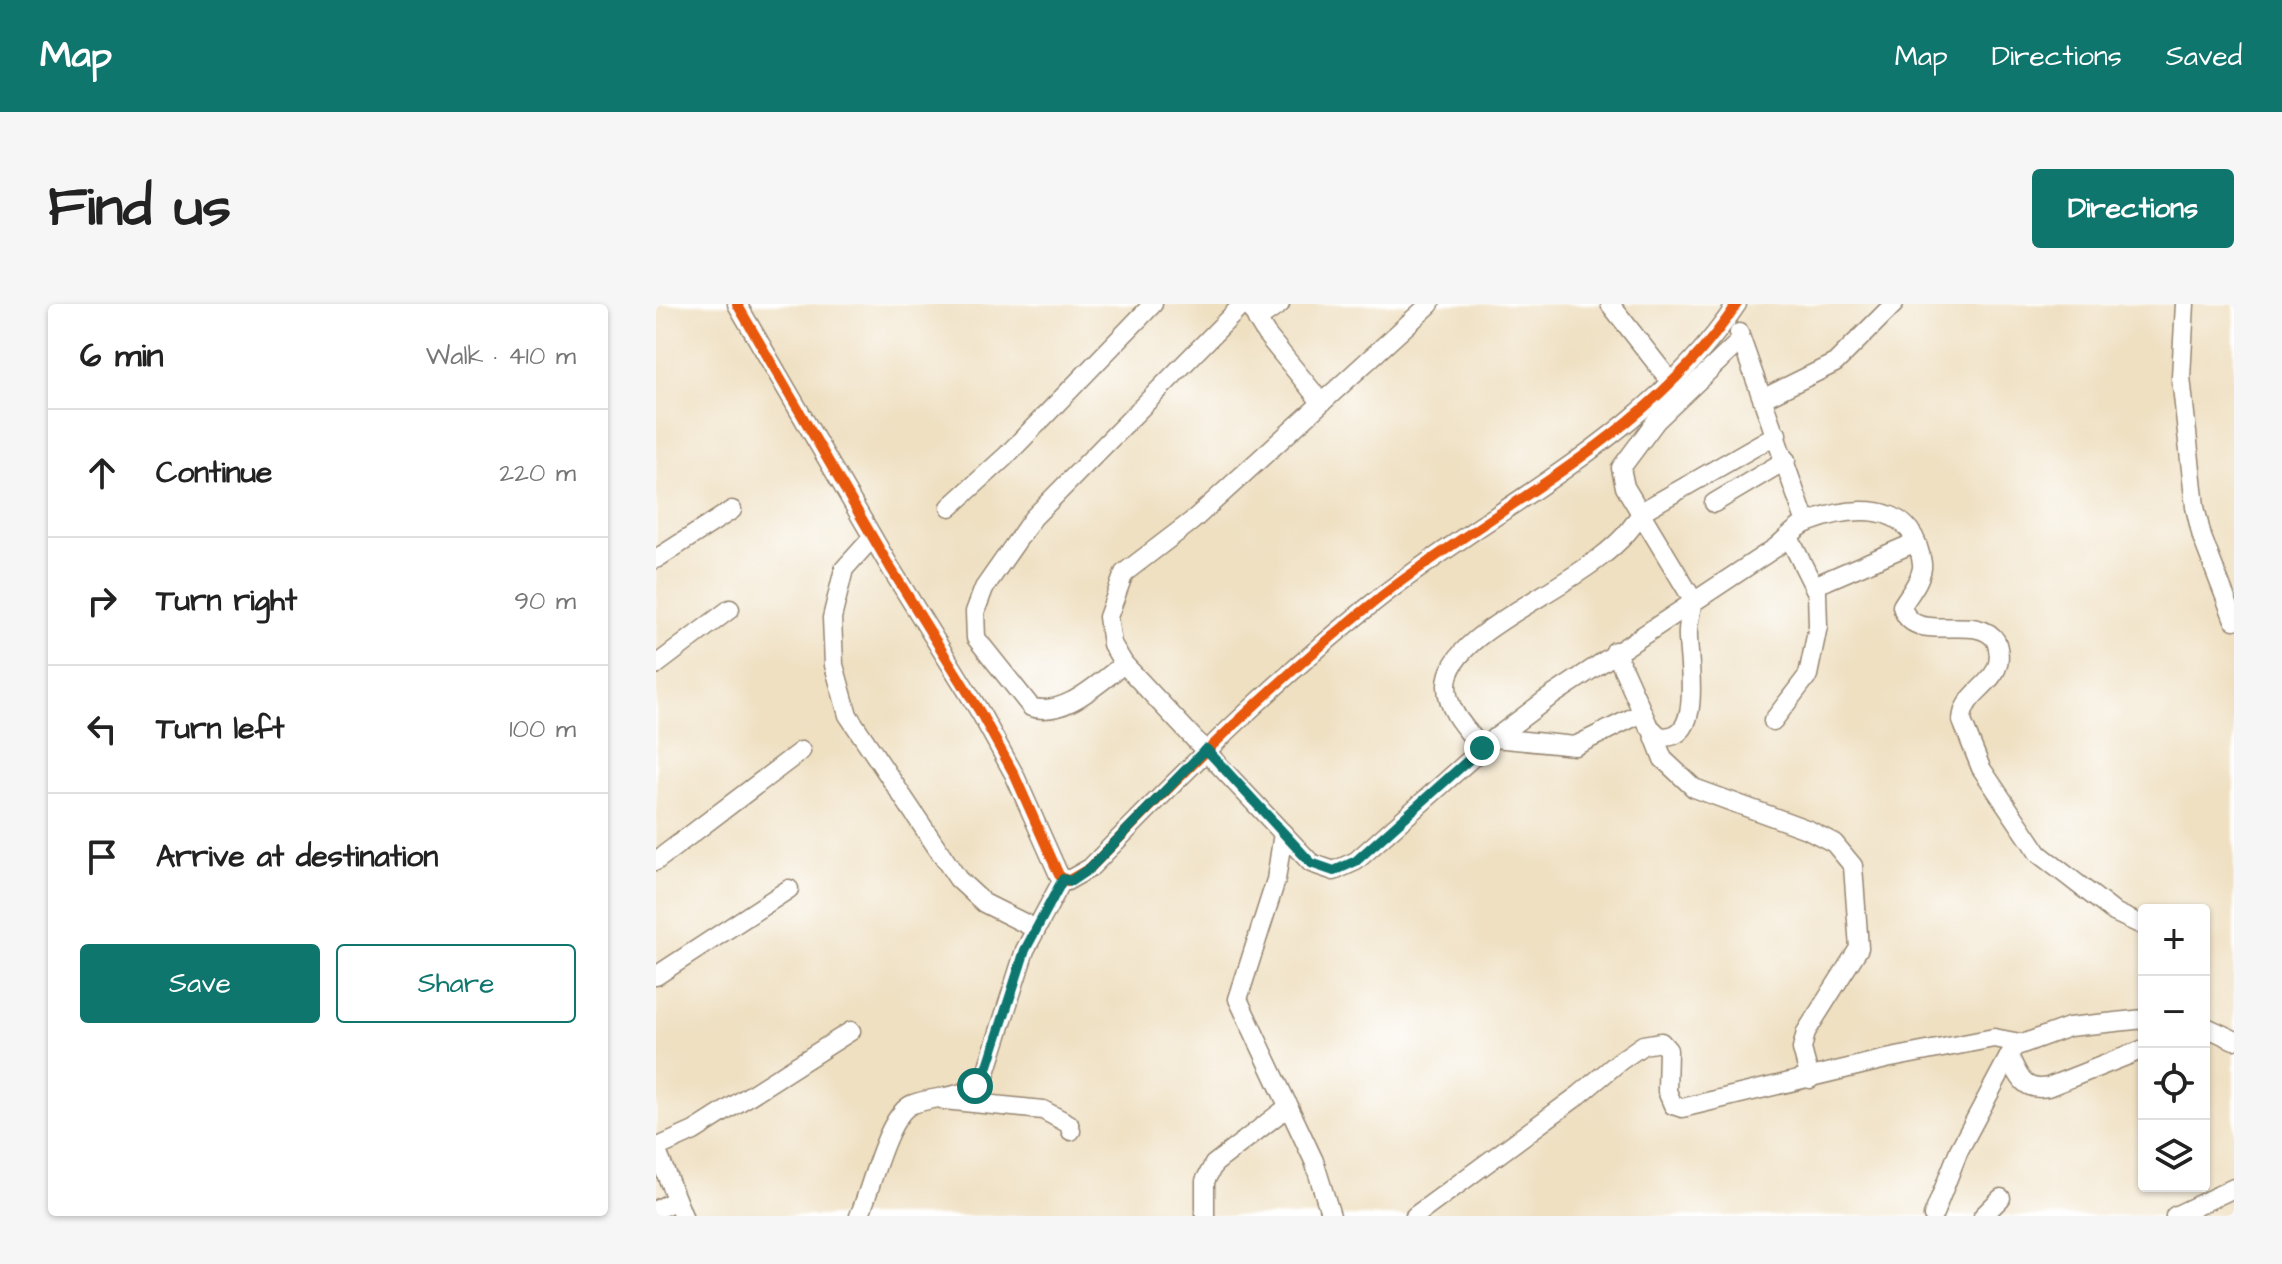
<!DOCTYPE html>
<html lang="en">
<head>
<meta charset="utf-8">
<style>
  :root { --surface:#fff; --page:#f6f6f6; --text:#222; --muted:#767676; --line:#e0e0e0; --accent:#0f766e }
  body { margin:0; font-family:"Architects Daughter",sans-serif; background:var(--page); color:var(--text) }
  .controls { position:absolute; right:24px; bottom:24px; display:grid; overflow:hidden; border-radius:8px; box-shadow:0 2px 6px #0004 }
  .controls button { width:72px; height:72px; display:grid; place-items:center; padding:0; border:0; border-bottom:2px solid var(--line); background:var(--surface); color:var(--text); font:40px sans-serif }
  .stop { position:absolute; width:24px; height:24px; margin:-18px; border:6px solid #0f766e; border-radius:50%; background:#fff }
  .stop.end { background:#0f766e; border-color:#fff; box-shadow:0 2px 8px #0008 }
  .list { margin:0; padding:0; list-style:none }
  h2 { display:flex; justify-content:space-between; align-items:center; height:104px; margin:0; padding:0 32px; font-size:34px }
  h2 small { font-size:26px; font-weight:400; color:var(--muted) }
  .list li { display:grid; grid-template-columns:52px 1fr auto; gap:24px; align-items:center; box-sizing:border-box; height:128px; padding:0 32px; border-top:2px solid var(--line) }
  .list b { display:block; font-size:30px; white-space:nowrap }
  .list em { font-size:26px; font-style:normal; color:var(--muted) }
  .actions { display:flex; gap:16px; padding:24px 32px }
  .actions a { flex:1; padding:18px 0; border:2px solid var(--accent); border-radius:8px; text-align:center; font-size:28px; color:var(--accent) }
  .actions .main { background:var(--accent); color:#fff }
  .icon { flex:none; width:44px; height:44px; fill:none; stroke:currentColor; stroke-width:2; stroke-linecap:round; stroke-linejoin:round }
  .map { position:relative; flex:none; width:1578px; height:912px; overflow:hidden; border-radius:8px }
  header { display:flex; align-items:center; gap:48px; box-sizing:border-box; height:112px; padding:0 40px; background:var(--accent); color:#fff }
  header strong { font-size:38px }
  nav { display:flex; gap:44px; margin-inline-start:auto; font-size:28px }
  .intro { display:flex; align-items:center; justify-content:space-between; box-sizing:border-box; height:192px; padding:0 48px }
  h1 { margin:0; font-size:56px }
  .button { padding:20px 36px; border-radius:8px; background:var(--accent); color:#fff; font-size:28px; font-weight:700 }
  main { display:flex; gap:48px; padding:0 48px }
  aside { flex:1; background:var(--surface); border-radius:8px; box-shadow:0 2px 6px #0004 }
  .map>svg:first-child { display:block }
</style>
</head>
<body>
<header>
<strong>Map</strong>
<nav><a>Map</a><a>Directions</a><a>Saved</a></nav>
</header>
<div class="intro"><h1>Find us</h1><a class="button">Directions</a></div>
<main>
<aside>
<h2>6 min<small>Walk · 410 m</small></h2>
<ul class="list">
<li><svg class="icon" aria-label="ahead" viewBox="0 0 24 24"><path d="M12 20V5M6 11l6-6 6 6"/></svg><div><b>Continue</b></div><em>220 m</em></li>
<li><svg class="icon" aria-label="right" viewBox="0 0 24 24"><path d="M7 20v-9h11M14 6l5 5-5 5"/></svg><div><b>Turn right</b></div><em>90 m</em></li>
<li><svg class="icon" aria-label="left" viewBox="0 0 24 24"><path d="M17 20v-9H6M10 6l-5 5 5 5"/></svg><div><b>Turn left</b></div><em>100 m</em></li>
<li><svg class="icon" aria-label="arrive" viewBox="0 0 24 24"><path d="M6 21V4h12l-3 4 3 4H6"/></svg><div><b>Arrive at destination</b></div></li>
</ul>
<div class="actions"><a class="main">Save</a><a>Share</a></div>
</aside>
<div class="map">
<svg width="1578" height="912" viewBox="0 0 1578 912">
  <rect width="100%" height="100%" fill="#fff"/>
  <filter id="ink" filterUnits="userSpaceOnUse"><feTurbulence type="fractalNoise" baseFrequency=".0125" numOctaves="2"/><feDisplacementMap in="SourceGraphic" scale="16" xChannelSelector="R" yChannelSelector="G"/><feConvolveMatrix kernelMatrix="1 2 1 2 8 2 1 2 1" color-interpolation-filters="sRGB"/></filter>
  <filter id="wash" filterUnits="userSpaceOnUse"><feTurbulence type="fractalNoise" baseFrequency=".006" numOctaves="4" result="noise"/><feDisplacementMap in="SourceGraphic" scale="32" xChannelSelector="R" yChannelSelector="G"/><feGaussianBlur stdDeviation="1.8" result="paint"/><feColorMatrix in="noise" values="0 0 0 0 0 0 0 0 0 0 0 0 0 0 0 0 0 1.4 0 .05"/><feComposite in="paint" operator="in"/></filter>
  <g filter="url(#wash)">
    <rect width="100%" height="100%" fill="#efe0c2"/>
  </g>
  <g filter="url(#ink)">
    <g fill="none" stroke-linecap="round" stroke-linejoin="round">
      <defs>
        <g id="minor">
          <path d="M81,0L234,263L324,408L358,470L403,571L411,577L434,564C528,468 621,374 727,291C847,198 995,130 1081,0"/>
          <path d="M592,0L610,30L665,98"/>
          <path d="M774,0L536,217L468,269L452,313L456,340L468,360L655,559L678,567L700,557L834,438L891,395L1119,244C1129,236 1141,222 1153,218C1189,204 1245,196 1261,240C1263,247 1267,256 1266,264C1264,278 1253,290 1246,302C1256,344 1321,306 1340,337C1355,380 1307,382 1306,417L1325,464L1383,550L1458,608L1488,622"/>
          <path d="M954,0L1015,78"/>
          <path d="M1529,0L1525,73L1539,203L1546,233L1578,316"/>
          <path d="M601,16L624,0"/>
          <path d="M1083,29L1150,219"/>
          <path d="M1108,94L1179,59L1238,0"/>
          <path d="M1058,199L1130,156"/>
          <path d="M294,203L350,152L497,0"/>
          <path d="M216,234L188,265L176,314L178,361L192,411L302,575L328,599L380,625"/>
          <path d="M0,255L76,206"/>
          <path d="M1158,282L1260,238"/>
          <path d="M959,347L992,421L1003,432C1049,441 1032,357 1032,333C1031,321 1035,308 1037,296L969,183L965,164L1000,117L1085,36"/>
          <path d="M468,360C443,378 408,414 375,403L320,334L319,308L328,284L377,214L587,0"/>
          <path d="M0,361L74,305"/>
          <path d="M1117,417L1152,371L1162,322L1161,289L1133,233"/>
          <path d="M997,429L1007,455L1038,484L1153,526L1178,539L1197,562L1203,644L1150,728L1146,745L1154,775"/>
          <path d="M838,434L919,442L986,409"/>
          <path d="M826,444C811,426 791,407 791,382C790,320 952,278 985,208L1121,130"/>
          <path d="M627,529L620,576L582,695L658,857L675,912"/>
          <path d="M0,557L145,447"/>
          <path d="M0,672L133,585"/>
          <path d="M1548,722L1578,736"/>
          <path d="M1353,752C1363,772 1367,788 1392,783L1488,745"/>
          <path d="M288,796L387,806L413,820L415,827"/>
          <path d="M0,844L38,827L195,727"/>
          <path d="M0,845L27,912"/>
          <path d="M0,906L20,896"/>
          <path d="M203,912C215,887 231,809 257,800C281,791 308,796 328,775L369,646L407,575"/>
          <path d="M549,912V877L558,860L633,802"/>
          <path d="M759,912L923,791L964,757L987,741L1005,738L1012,746L1011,787L1017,801L1026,804L1230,755L1338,734L1364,739"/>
          <path d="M1277,912L1303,846L1358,743L1413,723L1488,715"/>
          <path d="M1327,912L1345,894"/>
          <path d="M1519,912L1578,884"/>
        </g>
      </defs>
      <use href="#minor" stroke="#958570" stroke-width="21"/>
      <use href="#minor" stroke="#fff" stroke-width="18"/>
      <defs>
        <path id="cycleway" d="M81,0L234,263L324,408L358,470L403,571L411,577L434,564C528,468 621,374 727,291C847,198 995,130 1081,0"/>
      </defs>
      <use href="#cycleway" stroke="#fff" stroke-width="15"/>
      <use href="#cycleway" stroke="#e8590c" stroke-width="10"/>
    </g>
  </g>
  <g fill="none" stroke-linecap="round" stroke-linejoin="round" filter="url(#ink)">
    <path stroke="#0f766e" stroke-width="10" d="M319,782L329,771L369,646L407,575L415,577L434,564L550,445L655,559L678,567L700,557L826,444"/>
  </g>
</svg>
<div class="controls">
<button>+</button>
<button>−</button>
<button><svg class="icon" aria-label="locate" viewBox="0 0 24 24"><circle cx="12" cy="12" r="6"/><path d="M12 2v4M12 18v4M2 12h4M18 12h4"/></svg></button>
<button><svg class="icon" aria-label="layers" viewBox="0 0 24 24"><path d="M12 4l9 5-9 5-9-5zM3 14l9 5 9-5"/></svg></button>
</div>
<div class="stop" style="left:319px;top:782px"></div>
<div class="stop end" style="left:826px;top:444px"></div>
</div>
</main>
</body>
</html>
